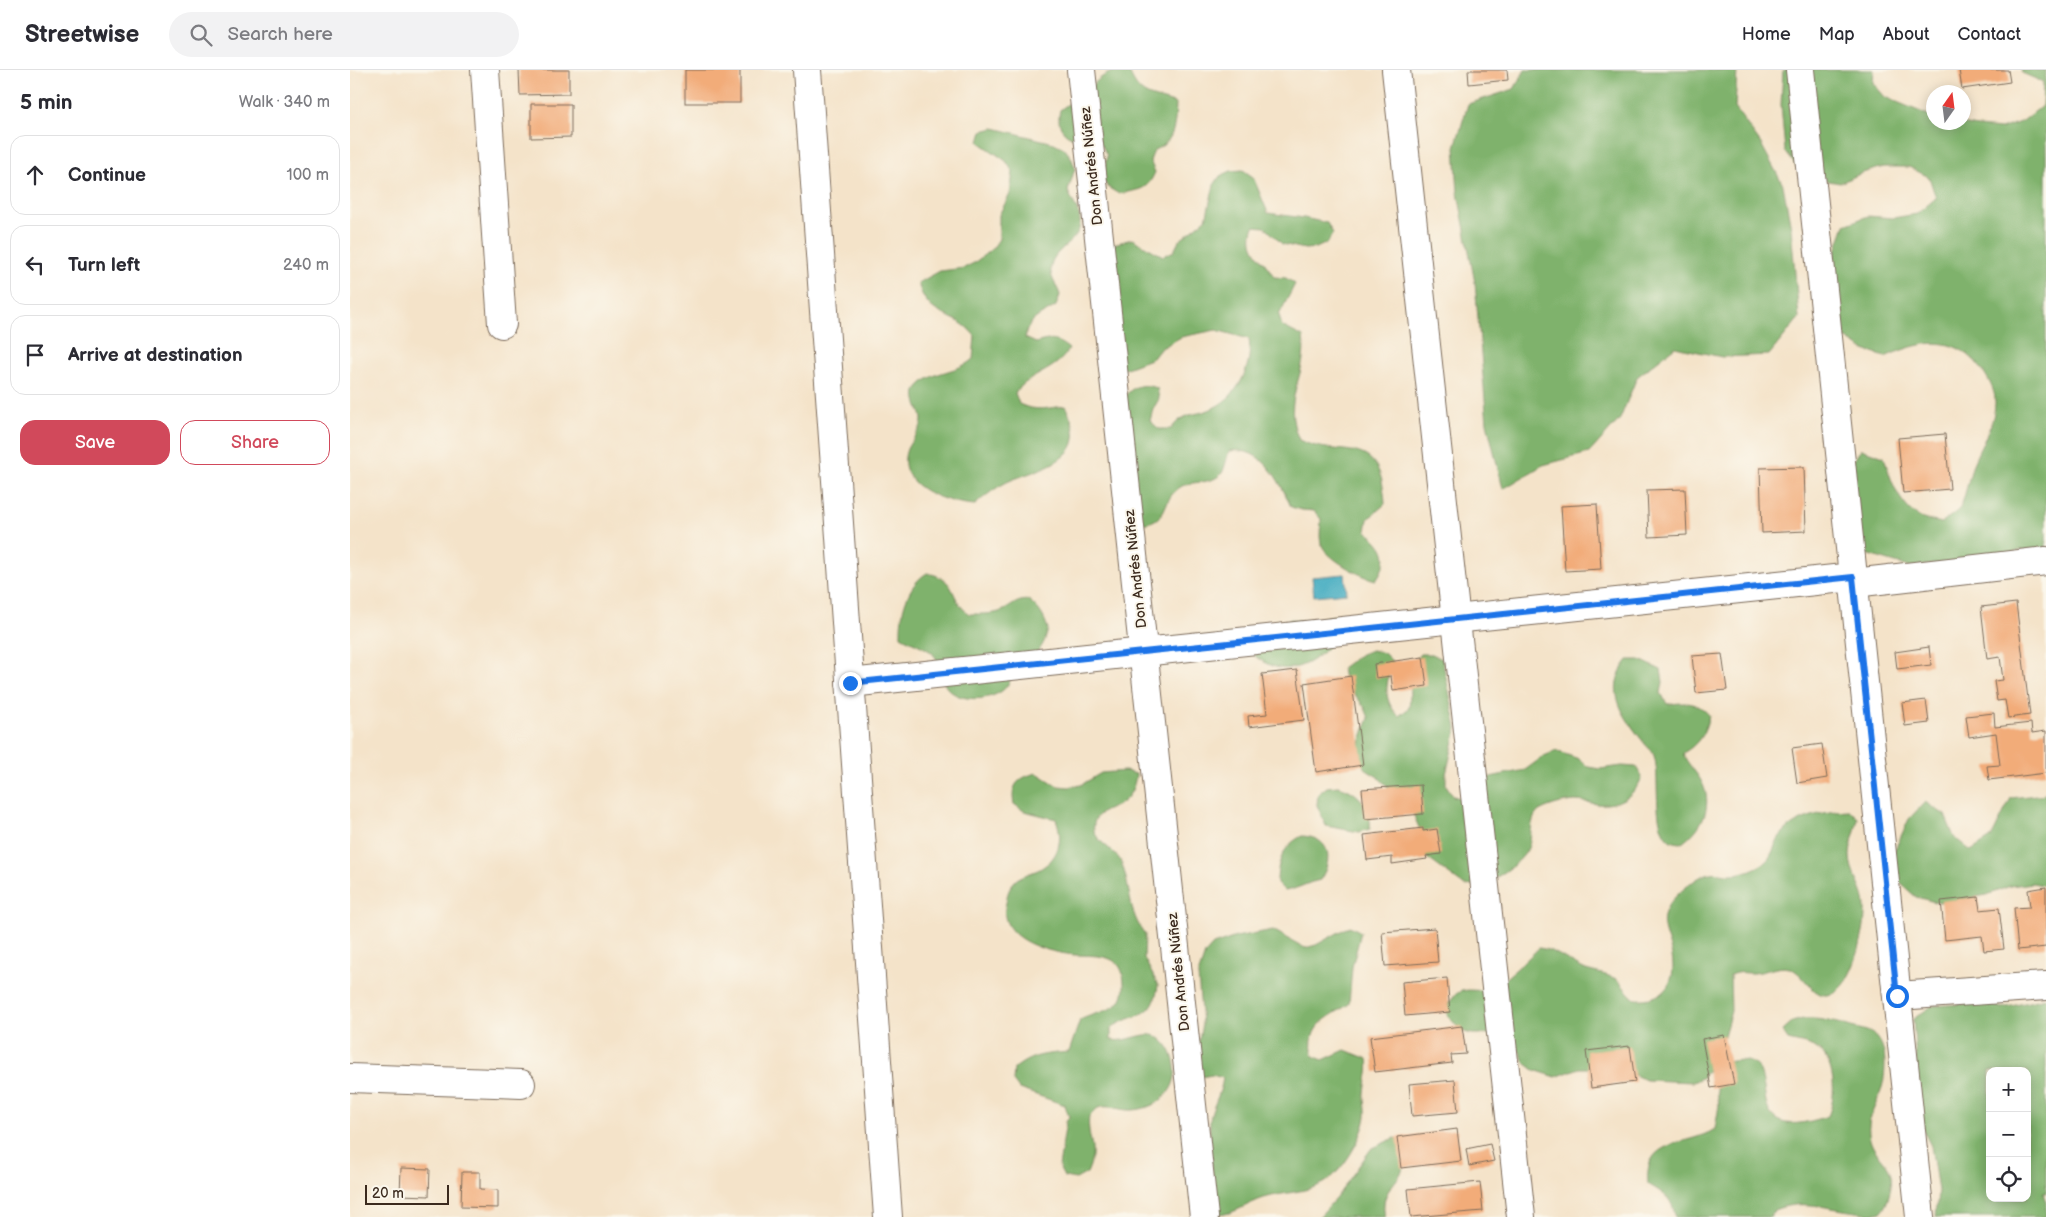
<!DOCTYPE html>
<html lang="en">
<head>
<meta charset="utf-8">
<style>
  :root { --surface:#fff; --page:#f2f2f3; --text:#2b2b33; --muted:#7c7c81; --line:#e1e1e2; --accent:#d1495b }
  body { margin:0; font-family:"Balsamiq Sans",sans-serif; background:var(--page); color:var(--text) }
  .controls { position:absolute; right:15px; bottom:15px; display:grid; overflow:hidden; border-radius:10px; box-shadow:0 2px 12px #0003 }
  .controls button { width:45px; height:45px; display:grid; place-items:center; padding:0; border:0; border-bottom:1px solid var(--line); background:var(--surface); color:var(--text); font:25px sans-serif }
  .compass { position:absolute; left:1576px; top:15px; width:45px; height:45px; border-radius:50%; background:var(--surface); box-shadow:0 2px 12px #0003; rotate:14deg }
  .scale { position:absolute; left:15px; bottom:12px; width:84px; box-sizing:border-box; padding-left:5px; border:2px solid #3b2a1e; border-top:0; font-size:14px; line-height:18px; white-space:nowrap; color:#3b2a1e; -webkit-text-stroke:4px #fbf7ec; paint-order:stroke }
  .stop { position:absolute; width:15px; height:15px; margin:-11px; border:4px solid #1a73e8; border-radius:50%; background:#fff }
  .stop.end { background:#1a73e8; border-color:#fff; box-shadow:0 1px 5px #0008 }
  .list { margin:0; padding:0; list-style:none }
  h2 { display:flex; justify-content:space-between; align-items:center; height:65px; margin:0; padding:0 20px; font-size:21px }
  h2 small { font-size:16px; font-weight:400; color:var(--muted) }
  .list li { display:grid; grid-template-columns:32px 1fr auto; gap:15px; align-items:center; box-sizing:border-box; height:80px; margin:0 10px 10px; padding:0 10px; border:1px solid var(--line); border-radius:15px }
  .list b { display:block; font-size:19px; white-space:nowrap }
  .list em { font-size:16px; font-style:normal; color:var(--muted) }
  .actions { display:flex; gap:10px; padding:15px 20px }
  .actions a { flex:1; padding:11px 0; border:1px solid var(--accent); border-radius:15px; text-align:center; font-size:18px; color:var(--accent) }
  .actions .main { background:var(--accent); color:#fff }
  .icon { flex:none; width:28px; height:28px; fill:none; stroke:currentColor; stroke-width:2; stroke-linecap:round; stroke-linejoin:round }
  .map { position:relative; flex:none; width:1696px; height:1147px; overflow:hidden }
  header { display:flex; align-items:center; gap:30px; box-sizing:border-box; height:70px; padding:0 25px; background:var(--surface); border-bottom:1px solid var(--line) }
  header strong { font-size:24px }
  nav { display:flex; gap:28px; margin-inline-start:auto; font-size:18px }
  .search { width:350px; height:45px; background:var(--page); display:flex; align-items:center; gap:12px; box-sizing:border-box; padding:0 18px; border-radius:28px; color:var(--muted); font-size:19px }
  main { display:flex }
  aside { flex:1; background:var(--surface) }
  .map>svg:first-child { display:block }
</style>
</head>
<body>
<header>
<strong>Streetwise</strong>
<div class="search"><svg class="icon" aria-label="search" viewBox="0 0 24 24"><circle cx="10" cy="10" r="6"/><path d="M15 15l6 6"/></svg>Search here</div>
<nav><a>Home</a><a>Map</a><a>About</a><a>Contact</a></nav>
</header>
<main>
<aside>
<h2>5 min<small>Walk · 340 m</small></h2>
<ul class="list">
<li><svg class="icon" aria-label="ahead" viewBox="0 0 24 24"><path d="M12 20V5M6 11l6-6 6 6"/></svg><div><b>Continue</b></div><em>100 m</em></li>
<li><svg class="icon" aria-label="left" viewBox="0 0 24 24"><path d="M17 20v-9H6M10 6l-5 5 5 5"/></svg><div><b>Turn left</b></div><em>240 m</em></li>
<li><svg class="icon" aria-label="arrive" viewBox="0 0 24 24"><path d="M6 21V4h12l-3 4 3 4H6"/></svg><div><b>Arrive at destination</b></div></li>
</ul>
<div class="actions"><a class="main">Save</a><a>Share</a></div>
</aside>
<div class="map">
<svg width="1696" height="1147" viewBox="0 0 1696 1147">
  <rect width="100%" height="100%" fill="#fbf7ec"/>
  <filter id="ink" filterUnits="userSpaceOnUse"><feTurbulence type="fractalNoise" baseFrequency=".02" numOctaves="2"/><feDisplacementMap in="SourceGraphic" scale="10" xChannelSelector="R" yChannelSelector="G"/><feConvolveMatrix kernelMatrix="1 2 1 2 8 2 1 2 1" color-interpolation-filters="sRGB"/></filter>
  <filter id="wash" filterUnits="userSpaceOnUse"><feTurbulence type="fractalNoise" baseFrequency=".0096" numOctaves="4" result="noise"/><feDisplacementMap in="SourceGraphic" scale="20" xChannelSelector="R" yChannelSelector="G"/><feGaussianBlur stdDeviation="1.12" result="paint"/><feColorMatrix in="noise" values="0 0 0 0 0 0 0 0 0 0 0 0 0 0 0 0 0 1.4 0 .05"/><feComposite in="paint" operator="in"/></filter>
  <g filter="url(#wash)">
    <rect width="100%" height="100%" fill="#f4e3c9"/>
    <g fill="#7fb26c" stroke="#5d6e45" fill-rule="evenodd">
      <path d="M769,0L780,4C791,30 803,25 826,34C825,55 825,72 804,80L800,91L805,102C797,122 788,119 769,124L759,118L752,109L757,86L752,75C731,70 703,69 710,40C716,35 723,31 730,26C744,15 750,4 769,0Z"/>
      <path d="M1175,0H1387L1385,38L1411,74L1433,115L1441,158L1449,248L1419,285L1372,287L1325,277L1287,307L1270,349L1239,383L1193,395L1153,419L1137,353L1125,213L1108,123L1105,77L1118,34L1164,19Z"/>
      <path d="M1433,0H1524L1523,13L1535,27L1583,47L1584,52L1608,53L1627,57L1651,59L1673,51L1692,36L1693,12L1672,3L1671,0H1696V480H1669L1646,488L1559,497L1516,484L1496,470L1498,400L1511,379L1534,387C1541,410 1548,434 1569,447C1575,451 1585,451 1592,453C1597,448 1606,443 1610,438C1614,431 1620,404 1623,394C1632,372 1646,353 1645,329C1645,321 1638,308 1633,301C1606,263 1573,270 1535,287L1514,280L1494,267L1480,198L1495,155L1518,146L1543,148L1567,144L1586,128L1579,107L1559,97H1534L1512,103L1490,113L1468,109L1449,100L1435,81L1431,35Z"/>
      <path d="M644,58L704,73L714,78L721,87L725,98L718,121C722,132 731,142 730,154C729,174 697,180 701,203C702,210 708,218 710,225L706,236C691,246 678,248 675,268L686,273C700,268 707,269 719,279C706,302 680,303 665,323L669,334C686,342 697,338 715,336C720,345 726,358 724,369C721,394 676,403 657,412C645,418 635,426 625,435C597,433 543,417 557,379C561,370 573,359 572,349C571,338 560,327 569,316C583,300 608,303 623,289L625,266C604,239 579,252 568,213L590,201L614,198L624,193L643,178L649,169V145L660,124L663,102L656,91L629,72L632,61Z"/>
      <path d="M893,100L903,107L918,143L954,148L977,153L983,163L977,173L966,178L955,179L932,174L915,157L904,156C895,181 914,187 924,207L936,208L945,214L929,245L932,256L953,267C959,306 930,327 949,370C992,391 1031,360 1035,434L1018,449L1016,461C1036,478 1041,487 1026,510C1011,507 975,488 971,473C969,466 971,456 971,449L964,441L952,440L941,437C930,411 913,376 879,381C877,387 875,398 872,403C861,416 841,409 829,418C810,431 821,452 789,454L767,334C781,320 785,311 807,318L809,329L803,339L800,351L809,359H821C835,340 847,347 865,337C889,325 903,295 899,269L866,260L831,267L810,279L803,288L769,301L760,175L782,169L813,186L824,181L829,171L856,149L864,115L870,106L881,101Z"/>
      <path d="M577,503C609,509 598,528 619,544C631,544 646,545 656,539C666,533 666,531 678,530C689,538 694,546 698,559C691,592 675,582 663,601C660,606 660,612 657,616C645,632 606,634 595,615C589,604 592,593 582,583C574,576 561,572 551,566C550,543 557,515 577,503Z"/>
      <path d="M988,545L1000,548C979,582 945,618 905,586L904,575L914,568L930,552L942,549L953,551Z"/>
      <path d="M1022,580L1034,583L1042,591C1037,614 1031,629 1049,646L1059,638C1062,617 1055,601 1070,584H1082L1092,589L1107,658L1096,704V715L1103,726L1114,729L1140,707L1175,700L1194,686L1206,681L1229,689L1238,697L1250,699L1272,696L1286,697L1292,707C1285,726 1268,736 1247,734C1240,733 1232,731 1225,731C1213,732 1201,735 1191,740C1178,747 1183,766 1178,778C1172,792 1148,808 1134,813C1128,816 1121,815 1115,816L1069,782L1070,760L1061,739L1028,707L1018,701L1011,692L1007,681L1019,648L1015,638L994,610L992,598L1011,584Z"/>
      <path d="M1278,590H1290L1311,600L1313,612L1311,623L1317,634C1336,633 1346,630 1359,645C1355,663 1349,674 1333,683C1337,694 1344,699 1350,709C1365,734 1353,758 1332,773C1329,773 1324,772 1321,771C1300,758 1312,703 1303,683C1301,679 1297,677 1295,674C1275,648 1252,621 1278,590Z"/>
      <path d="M775,701L786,704C782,745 749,733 744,753C740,771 765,778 771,792C781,816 778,844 795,864L794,888L808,915C804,951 784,942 761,958V970C774,972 782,967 795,965C813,962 824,983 825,997C828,1022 806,1039 782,1040C771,1041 759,1034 748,1038C745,1040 742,1044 739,1046C736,1070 749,1077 737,1103L726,1109L714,1107L709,1097L716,1052L719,1047L715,1035L669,1019L663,1011L664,999C682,984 697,984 719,982L730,950C739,945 761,940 765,936C772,931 774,923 774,916C775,883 749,886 725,885C704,883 669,875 658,855C654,848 654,840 656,833C657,824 660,815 667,809C673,805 681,803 688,800C709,789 714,770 706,749L674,741L664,734C660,715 669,707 687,703L708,716L719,717L731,715L751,703Z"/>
      <path d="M988,716C1009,721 1022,738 1020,759L1009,762L976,756L967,735L968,724L977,717Z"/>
      <path d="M1696,724V816L1683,813L1660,816L1637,825L1589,833L1566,827L1549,812L1540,790L1559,749L1575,732L1595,745L1604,767L1621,781L1641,768L1661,728Z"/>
      <path d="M1499,740L1508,748C1506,760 1500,773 1500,786C1500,802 1511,814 1514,829C1519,851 1506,904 1489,919C1466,939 1457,904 1440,898C1426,895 1415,903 1402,903C1391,903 1391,901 1380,905L1381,941L1371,976L1360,997L1353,1007L1343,1012L1296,1010L1275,1001L1241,998H1229L1206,1007L1184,1000L1175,993L1165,972L1146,964H1122L1111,961L1096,943C1107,905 1126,929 1145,916C1161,905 1175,891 1189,878C1207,880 1219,893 1236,900C1246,903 1256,904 1266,909C1271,912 1277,923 1285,929C1312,931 1327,915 1322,886C1319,868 1307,854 1318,836C1324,826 1348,805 1360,803C1368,801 1375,805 1382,804C1392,804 1406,799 1414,793C1424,786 1424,772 1432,764C1447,746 1478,741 1499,740Z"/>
      <path d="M952,766C980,767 984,789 970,810C958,812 948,819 935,821L927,813C927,793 933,775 952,766Z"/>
      <path d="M1000,856L1011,862L1002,897L999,934C977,949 956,955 963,986L973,990L995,980L1018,989C1020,1002 1016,1010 1015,1023C1014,1031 1017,1038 1016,1046C1014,1066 992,1103 974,1113C955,1123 934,1122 914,1128C898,1133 885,1144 868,1145C864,1114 859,1083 860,1052C860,1040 871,1025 873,1008L862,1005L851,1007L843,1000L852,954L848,905L855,884L863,875L886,867L923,860L955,878L966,875Z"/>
      <path d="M1696,928V1123H1693L1696,1132V1147H1586L1588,1120L1581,1076L1571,1056L1563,949L1582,936L1631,933L1653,938ZM1640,1001H1677V1128H1640Z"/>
      <path d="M1453,949C1471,948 1485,952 1501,957C1508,959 1517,960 1523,964C1539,975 1536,1005 1531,1021C1526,1036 1517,1048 1519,1064C1522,1091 1550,1090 1539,1125C1538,1130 1535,1138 1531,1142C1520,1147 1477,1136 1461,1135C1448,1134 1436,1135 1424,1140L1421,1147H1325C1323,1128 1313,1123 1298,1114C1293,1067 1337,1077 1365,1059L1369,1035L1366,1012L1377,992C1449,976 1373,1082 1478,1046C1486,1029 1486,997 1471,982C1463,974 1449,973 1438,970L1432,961L1442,952Z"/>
      <path d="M1044,1068L1056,1069C1056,1077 1057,1086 1055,1093C1049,1116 1029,1118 1035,1147H969L986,1128L1021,1079Z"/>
    </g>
    <path fill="#40aac0" stroke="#3e6a6f" d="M995,504L997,523L964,526L962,507Z"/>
    <g id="blocks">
      <g fill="#f2ac79">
        <path d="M169,0H219V24L170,25Z"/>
        <rect x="335" y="0" width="55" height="33"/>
        <path d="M1118,0H1157L1158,10L1119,14Z"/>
        <path d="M1609,0H1658L1660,12L1612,19Z"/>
        <path d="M181,34H221V67L181,68Z"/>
        <path d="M1595,364L1600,419L1553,423L1548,368Z"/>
        <path d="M1454,397L1456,461L1412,463L1410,398Z"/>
        <path d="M1335,419L1337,465L1299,467L1297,420Z"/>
        <path d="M1247,434L1251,499L1215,501L1211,436Z"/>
        <path d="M1666,533L1680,645L1658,648L1655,630L1647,631L1644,611L1653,610L1650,587L1637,589L1631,537Z"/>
        <path d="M1579,577L1581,595L1547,599L1545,582Z"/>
        <path d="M1372,584L1377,620L1346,623L1342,586Z"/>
        <path d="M1073,587L1077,616L1043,621L1041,606L1026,608L1024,594Z"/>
        <path d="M947,600L954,650L899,657L898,646L917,644L912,604Z"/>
        <path d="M1001,606L1013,695L966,702L954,613Z"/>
        <path d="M1576,630L1579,653L1555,656L1552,633Z"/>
        <path d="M1644,643L1645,657L1681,653L1682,663L1696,661V703L1639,710L1637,696L1650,695L1646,663L1619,667L1616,646Z"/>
        <path d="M1472,674L1477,708L1447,713L1442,678Z"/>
        <path d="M1071,715L1073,744L1015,749L1012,719Z"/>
        <path d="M1073,758V761L1087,759L1091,784L1076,786L1077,789L1042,794V787L1017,790L1014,765Z"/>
        <path d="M1696,817V877L1668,880L1664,838L1680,837L1678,820Z"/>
        <path d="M1628,827L1630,840L1649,838L1654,879L1634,881L1632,866L1595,870L1591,831Z"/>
        <path d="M1085,858L1088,892L1035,896L1032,862Z"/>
        <path d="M1097,908L1100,942L1055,946L1052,912Z"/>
        <path d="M1112,956L1116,984L1101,985L1102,993L1025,1002L1020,967Z"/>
        <path d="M1374,965L1384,1014L1361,1018L1352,969Z"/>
        <path d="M1280,976L1285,1012L1241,1018L1236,981Z"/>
        <path d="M1105,1010L1108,1042L1062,1046L1059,1014Z"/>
        <path d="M1107,1059L1111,1091L1051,1098L1047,1067Z"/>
        <path d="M1140,1074L1144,1091L1119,1096L1116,1079Z"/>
        <path d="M51,1098L80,1099L79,1126L50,1125Z"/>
        <path d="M112,1102H130V1119L148,1120V1138L111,1137Z"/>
        <path d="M1130,1112L1133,1141L1061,1147L1058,1119Z"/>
      </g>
    </g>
  </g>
  <g filter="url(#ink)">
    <use href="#blocks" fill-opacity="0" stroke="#7c6b5a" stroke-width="1"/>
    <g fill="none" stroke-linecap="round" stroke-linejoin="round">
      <defs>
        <g id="minor">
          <path d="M135,0L152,254"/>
          <path d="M457,0L538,1147"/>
          <path d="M731,0L854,1147"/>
          <path d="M1046,0L1171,1147"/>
          <path d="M1450,0L1570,1147"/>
          <path d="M1504,513L1696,491"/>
          <path d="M500,613L1503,507"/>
          <path d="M1547,926L1696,916"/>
          <path d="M0,1008L171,1014"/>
        </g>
      </defs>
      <use href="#minor" stroke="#7c6b5a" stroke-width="30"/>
      <use href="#minor" stroke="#fff" stroke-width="28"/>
    </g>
  </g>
  <g fill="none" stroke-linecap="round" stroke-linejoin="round" filter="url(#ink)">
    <path stroke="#1a73e8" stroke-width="6" d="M500,613L1503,507L1547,926"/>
  </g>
  <g text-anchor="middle" stroke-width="4" stroke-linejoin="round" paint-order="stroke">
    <g font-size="14" fill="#3b2a1e" stroke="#fbf7ec">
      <text transform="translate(741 96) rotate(-96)" y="5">Don Andrés Núñez</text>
      <text transform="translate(785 499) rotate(-96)" y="5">Don Andrés Núñez</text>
      <text transform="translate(828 902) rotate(-96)" y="5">Don Andrés Núñez</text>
    </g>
  </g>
</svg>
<div class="controls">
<button>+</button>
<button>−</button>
<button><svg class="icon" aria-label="locate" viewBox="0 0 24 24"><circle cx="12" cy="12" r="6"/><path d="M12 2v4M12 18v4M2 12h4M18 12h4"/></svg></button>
</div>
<svg class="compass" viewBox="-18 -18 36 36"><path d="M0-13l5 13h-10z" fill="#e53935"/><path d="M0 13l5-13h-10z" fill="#7c7c81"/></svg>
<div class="scale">20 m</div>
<div class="stop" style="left:1547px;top:926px"></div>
<div class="stop end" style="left:500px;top:613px"></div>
</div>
</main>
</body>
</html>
